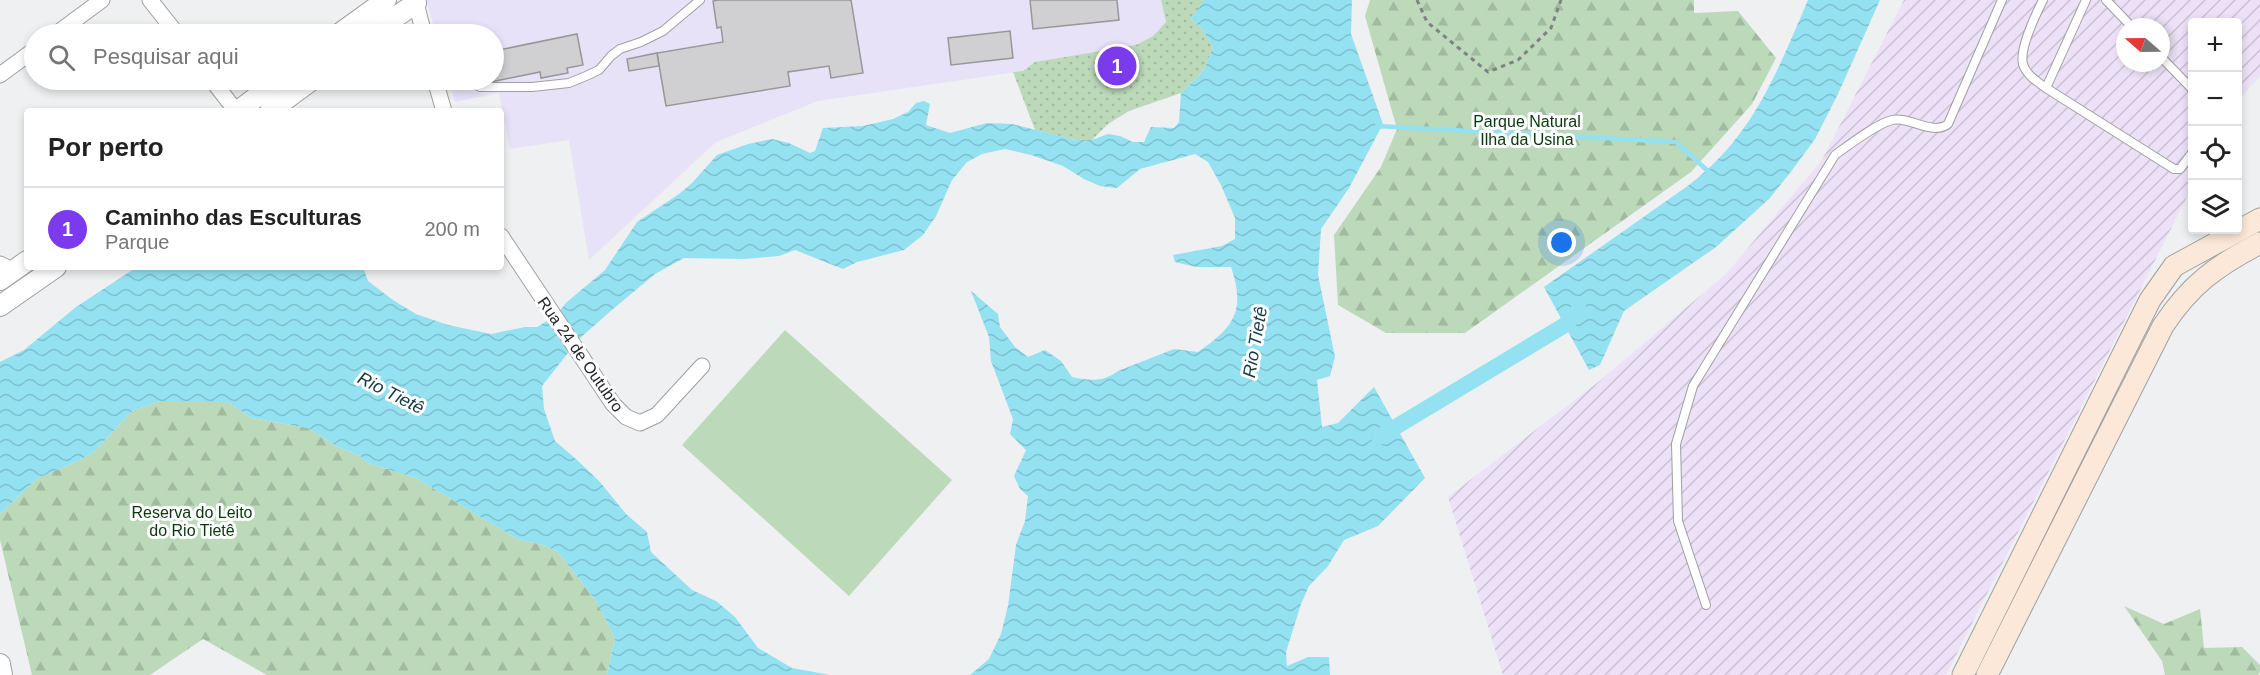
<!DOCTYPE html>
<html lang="pt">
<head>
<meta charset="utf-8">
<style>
  :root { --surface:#fff; --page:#f2f2f2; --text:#222; --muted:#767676; --line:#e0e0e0; --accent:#7c3aed }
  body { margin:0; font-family:Helvetica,sans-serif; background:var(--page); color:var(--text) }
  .controls { position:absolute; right:18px; top:18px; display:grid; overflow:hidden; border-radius:6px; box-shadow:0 3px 9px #0003 }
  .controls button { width:54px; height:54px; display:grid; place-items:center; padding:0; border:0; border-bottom:2px solid var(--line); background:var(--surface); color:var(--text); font:30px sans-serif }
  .compass { position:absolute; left:2116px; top:18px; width:54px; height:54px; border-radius:50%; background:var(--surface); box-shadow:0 3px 9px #0003; rotate:290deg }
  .you { position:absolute; left:1562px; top:243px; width:21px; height:21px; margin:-15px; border:4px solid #fff; border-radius:50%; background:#1a73e8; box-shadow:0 0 0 9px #1a73e833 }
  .badge { display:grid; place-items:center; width:39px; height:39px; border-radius:50%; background:var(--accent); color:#fff; font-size:20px; font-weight:700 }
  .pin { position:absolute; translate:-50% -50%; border:3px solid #fff; box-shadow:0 2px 6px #0006 }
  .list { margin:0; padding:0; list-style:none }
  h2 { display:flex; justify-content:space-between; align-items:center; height:78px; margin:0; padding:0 24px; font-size:26px }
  h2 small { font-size:20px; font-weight:400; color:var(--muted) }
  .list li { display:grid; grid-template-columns:39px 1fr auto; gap:18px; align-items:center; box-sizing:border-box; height:84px; padding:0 24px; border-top:2px solid var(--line) }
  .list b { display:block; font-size:22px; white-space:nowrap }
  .list p { margin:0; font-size:20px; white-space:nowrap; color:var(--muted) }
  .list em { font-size:20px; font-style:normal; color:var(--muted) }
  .icon { flex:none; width:33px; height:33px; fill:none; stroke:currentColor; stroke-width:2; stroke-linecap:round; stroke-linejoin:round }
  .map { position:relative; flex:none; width:2260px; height:675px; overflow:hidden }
  .search { position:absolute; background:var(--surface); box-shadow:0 3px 9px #0003; left:24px; top:24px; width:480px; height:66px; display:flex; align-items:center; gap:15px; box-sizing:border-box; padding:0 21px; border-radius:33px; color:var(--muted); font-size:22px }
  .panel { position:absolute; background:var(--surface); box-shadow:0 3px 9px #0003; left:24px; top:108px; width:480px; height:162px; border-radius:6px }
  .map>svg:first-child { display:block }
</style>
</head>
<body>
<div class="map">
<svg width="2260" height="675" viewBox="0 0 2260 675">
  <defs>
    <pattern id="industrial-furrows" width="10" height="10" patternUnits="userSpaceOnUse" patternTransform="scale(1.5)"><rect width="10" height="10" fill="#ece1f6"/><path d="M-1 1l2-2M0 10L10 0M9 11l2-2" fill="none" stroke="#cac1d3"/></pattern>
    <pattern id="grass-dots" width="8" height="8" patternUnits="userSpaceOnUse" patternTransform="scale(1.5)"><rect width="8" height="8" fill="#bcd9ba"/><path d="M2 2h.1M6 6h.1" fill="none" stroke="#a1baa0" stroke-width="1.8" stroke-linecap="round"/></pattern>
    <pattern id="forest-firs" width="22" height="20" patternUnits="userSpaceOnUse" patternTransform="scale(1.5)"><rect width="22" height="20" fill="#bcd9ba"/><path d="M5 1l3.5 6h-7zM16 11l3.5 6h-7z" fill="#a1baa0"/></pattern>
    <pattern id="water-waves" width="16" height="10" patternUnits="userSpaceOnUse" patternTransform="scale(1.5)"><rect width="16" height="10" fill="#93e1f1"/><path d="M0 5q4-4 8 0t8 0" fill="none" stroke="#7ec1ce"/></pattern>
  </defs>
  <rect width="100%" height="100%" fill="#eff0f2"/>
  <path fill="url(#industrial-furrows)" fill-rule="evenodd" d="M1904,0H2260V76L2238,101V22H2192V187L1946,675H1503L1448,497L1597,383L1726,274L1822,160ZM2125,27H2161V63H2125Z"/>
  <path fill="#e8e2f8" d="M426,0H1161L1166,22L1153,36L1136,45L1035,62L1023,71L818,101L716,142L589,260L569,140L510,149L499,93L455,102L449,80H494V34H436Z"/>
  <path fill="url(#grass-dots)" d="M1161,0H1204L1191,19L1202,29L1213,47L1204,70L1181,93L1129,111L1108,124L1092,140H1076L1035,130L1013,72L1023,71L1035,62L1136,45L1153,36L1166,22Z"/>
  <g fill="url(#forest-firs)">
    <path d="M1370,0H1694V13L1738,11L1776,58L1752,104L1691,172L1465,333H1386L1338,305L1334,235L1381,167L1397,129L1365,16Z"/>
    <path d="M193,400L228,402L251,418L308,428L336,446L360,456L368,463L416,478L517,539L543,545L557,551L597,602L615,638L607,675H267L203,639L150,675H32L0,540V514L38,478L78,461L95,451L132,411L160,401Z"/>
    <path d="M2124,606L2164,624L2200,609L2204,648L2242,647L2260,665V673L2258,675H2165L2162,661Z"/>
  </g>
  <path fill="#bcd9ba" d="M785,330L952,480L849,596L682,445Z"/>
  <g fill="url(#water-waves)">
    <path d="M1204,0H1352L1351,34L1383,124L1349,188L1321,229L1318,275L1335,357L1330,376L1317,380L1322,427L1338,423L1374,387L1425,478L1378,526L1344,540L1328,566L1309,586L1301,604L1286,652L1287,666L1308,657H1329L1330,675H970L989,659L1001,634L1008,606L1016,545L1025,521L1028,496L1020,489L1014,476L1026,450L1010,434L1013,419L991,361L989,337L971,291L998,314L1000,327L1015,347L1028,357L1045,350L1061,361L1072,377C1089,381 1104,382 1118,371L1174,349L1198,352C1234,327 1246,311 1231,267H1196L1175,262L1173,255L1222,246L1235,239V218L1221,185L1208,162L1195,154L1140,169L1117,188L1100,186L1084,179L1063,166L1031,155L1005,149L982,154L967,162L952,180L936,216L923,235L904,250L857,262L843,269L795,250L779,256L744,259L684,258L655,274L613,309L579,339L542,386L544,409L555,441L576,459L600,482L626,514L647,532L651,552L692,590L716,601L735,617L758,648L792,668L830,675H607L615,638L597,602L557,551L543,545L517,539L416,478L368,463L360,456L336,446L308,428L251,418L228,402L160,401L132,411L95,451L78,461L38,478L0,514V362L24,350L76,307L137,267H363L368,281L393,300L416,314L448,325L491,334L525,327H537L555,316L567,302L605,270L637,222L679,194L692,183L717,155L748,144L772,139L789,143L810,153L815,151L823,128L863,126L893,119L908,112L916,103L924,101L930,104L926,125L950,133L987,123L1012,124L1076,140H1092L1108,134L1120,136L1133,142H1144L1151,127L1174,128L1179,122L1181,93L1204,70L1213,47L1202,29L1191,19Z"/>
    <path d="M1808,0H1880L1838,94L1815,139L1790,173L1769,199L1716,247L1624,311L1600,365L1589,370L1544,287L1689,185C1754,135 1777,72 1808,0Z"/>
  </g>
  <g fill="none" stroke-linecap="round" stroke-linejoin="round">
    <path stroke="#93e1f1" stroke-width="4.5" d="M1377,126L1676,142L1710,173"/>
    <path stroke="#93e1f1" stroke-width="16" d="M1379,437L1565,325L1579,310"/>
  </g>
  <g fill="#d0d0d2" stroke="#979799" stroke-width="1.5">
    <path d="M719,0H851L863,73L831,78L829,66L788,72L790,86L666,106L657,53L723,42L721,27L717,28L713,1Z"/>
    <path d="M1030,0H1117L1119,20L1033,29Z"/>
    <path d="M1010,31L1013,58L951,65L948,38Z"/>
    <path d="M577,34L583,65L567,68L568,73L541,78L540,72L481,84L480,80H494V51Z"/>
    <path d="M657,53L659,66L629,71L627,59Z"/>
  </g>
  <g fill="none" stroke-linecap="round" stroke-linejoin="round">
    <defs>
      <g id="service">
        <path d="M2043,0C2036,14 2019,49 2023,64C2026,75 2038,82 2046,88L2174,169H2180L2192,153"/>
        <path d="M2106,0L2132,27"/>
        <path d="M2161,57L2192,89"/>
        <path d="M472,80L475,84L480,87H532L569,83L586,76L599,70L611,56L620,49L641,42L663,31L700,0"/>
        <path d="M2046,88L2086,0"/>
        <path d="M1706,605L1678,521L1676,444L1693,386L1835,155C1849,145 1876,124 1892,120C1909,116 1933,136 1948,124L2002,0"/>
      </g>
      <g id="minor">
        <path d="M150,0L177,34"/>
        <path d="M416,3L424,34"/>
        <path d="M56,34L102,0"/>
        <path d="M0,75L34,50"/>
        <path d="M212,80L236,111"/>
        <path d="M435,80L444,111"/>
        <path d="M501,236L613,404L626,417L640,423L657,415L702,366"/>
        <path d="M0,264L14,271"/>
      </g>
      <g id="tertiary">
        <path d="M339,34L386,0"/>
        <path d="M371,34L416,3L415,0"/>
        <path d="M238,111L279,80"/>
        <path d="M270,111L312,80"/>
        <path d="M0,280L27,261"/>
        <path d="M0,306L56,267"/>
        <path d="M0,664L2,675"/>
      </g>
      <g id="secondary">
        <path d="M1963,675L2150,300L2174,266L2260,219"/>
        <path d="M1987,675L2163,326C2190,285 2216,266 2260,243"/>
      </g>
    </defs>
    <use href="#service" stroke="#9f9fa1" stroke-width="10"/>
    <use href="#minor" stroke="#9f9fa1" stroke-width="17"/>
    <use href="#tertiary" stroke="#9f9fa1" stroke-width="22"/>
    <use href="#secondary" stroke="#9f9fa1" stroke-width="23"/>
    <path stroke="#808182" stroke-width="3" stroke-dasharray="4.5 4.5" stroke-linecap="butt" d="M1417,0L1427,22L1488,72L1518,60L1551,28L1561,0"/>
    <use href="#service" stroke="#fff" stroke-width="8"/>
    <use href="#minor" stroke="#fff" stroke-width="15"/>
    <use href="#tertiary" stroke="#fff" stroke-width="20"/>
    <use href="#secondary" stroke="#fce8d8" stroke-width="21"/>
  </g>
  <g text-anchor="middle" stroke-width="6" stroke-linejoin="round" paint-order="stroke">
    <g font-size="16" fill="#093709" stroke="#fdfdff">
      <text x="1527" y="127">Parque Natural<tspan x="1527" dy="18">Ilha da Usina</tspan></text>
      <text x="192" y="518">Reserva do Leito<tspan x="192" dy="18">do Rio Tietê</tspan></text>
    </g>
    <g font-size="16" fill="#222323" stroke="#fdfdff">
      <text transform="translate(581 354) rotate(55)" y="6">Rua 24 de Outubro</text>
    </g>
    <g font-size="18" font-style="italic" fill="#133940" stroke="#fdfdff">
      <text transform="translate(1255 342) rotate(-80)" y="6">Rio Tietê</text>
      <text transform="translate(391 393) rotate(27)" y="6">Rio Tietê</text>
    </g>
  </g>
</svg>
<div class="controls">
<button>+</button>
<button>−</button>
<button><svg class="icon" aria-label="locate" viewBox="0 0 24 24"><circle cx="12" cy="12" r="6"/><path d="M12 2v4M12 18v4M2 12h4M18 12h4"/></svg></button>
<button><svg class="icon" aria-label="layers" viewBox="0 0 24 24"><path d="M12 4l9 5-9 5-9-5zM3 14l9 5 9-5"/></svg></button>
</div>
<svg class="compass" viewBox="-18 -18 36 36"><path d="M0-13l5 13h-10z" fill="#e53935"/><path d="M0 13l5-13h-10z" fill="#767676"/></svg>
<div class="you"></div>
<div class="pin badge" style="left:1117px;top:66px">1</div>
<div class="search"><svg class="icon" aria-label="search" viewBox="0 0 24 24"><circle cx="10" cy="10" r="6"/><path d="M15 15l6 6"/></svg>Pesquisar aqui</div>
<section class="panel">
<h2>Por perto<small></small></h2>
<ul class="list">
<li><span class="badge">1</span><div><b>Caminho das Esculturas</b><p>Parque</p></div><em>200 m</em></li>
</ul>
</section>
</div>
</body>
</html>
